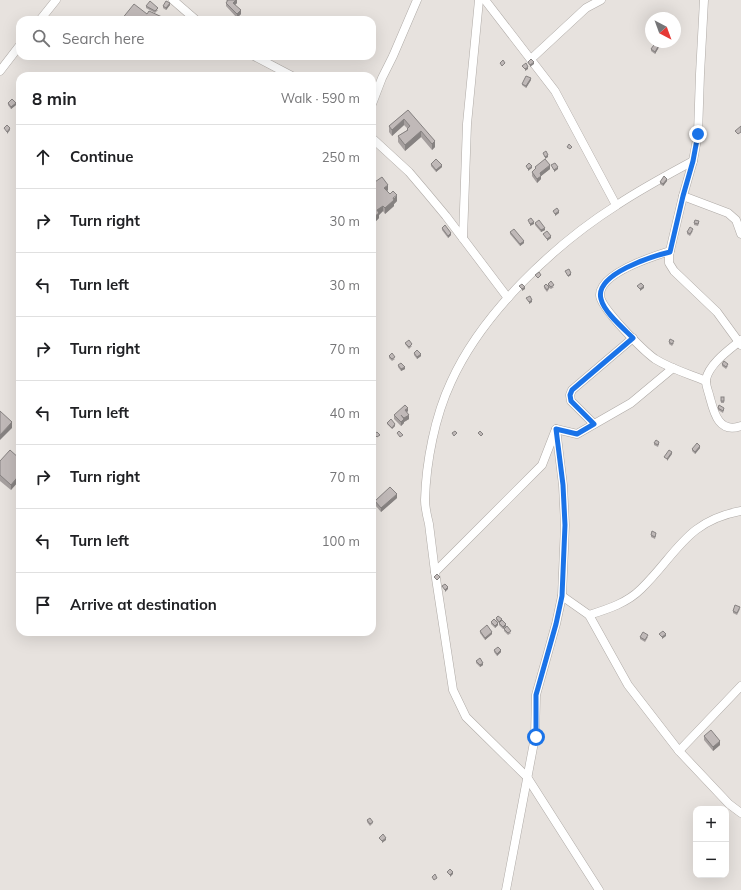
<!DOCTYPE html>
<html lang="en">
<head>
<meta charset="utf-8">
<style>
  :root { --surface:#fff; --page:#f6f6f6; --text:#202124; --muted:#757577; --line:#e0e0e0 }
  body { margin:0; font-family:Mulish,sans-serif; background:var(--page); color:var(--text) }
  .controls { position:absolute; right:12px; bottom:12px; display:grid; overflow:hidden; border-radius:8px; box-shadow:0 4px 16px #0002 }
  .controls button { width:36px; height:36px; display:grid; place-items:center; padding:0; border:0; border-bottom:1px solid var(--line); background:var(--surface); color:var(--text); font:20px sans-serif }
  .compass { position:absolute; left:645px; top:12px; width:36px; height:36px; border-radius:50%; background:var(--surface); box-shadow:0 4px 16px #0002; rotate:139deg }
  .stop { position:absolute; width:12px; height:12px; margin:-9px; border:3px solid #1a73e8; border-radius:50%; background:#fff }
  .stop.end { background:#1a73e8; border-color:#fff; box-shadow:0 1px 4px #0008 }
  .list { margin:0; padding:0; list-style:none }
  h2 { display:flex; justify-content:space-between; align-items:center; height:52px; margin:0; padding:0 16px; font-size:17px }
  h2 small { font-size:13px; font-weight:400; color:var(--muted) }
  .list li { display:grid; grid-template-columns:26px 1fr auto; gap:12px; align-items:center; box-sizing:border-box; height:64px; padding:0 16px; border-top:1px solid var(--line) }
  .list b { display:block; font-size:15px; white-space:nowrap }
  .list em { font-size:13px; font-style:normal; color:var(--muted) }
  .icon { flex:none; width:22px; height:22px; fill:none; stroke:currentColor; stroke-width:2; stroke-linecap:round; stroke-linejoin:round }
  .map { position:relative; flex:none; width:741px; height:890px; overflow:hidden }
  .search { position:absolute; background:var(--surface); box-shadow:0 4px 16px #0002; left:16px; top:16px; width:360px; height:44px; display:flex; align-items:center; gap:10px; box-sizing:border-box; padding:0 14px; border-radius:12px; color:var(--muted); font-size:15px }
  .panel { position:absolute; background:var(--surface); box-shadow:0 4px 16px #0002; left:16px; top:72px; width:360px; height:564px; border-radius:12px }
  .map>svg:first-child { display:block }
</style>
</head>
<body>
<div class="map">
<svg width="741" height="890" viewBox="0 0 741 890">
  <rect width="100%" height="100%" fill="#e7e2de"/>
  <g fill="none" stroke-linecap="round" stroke-linejoin="round">
    <defs>
      <g id="street">
        <path d="M173,0L196,20"/>
        <path d="M485,0L555,91L616,205"/>
        <path d="M704,0L700,74L698,134L693,161L683,196L669,255V263L674,271L717,312L741,345"/>
        <path d="M40,20L56,0"/>
        <path d="M254,56L292,76"/>
        <path d="M531,59L586,8L601,0"/>
        <path d="M0,71L20,45"/>
        <path d="M372,104L382,78L393,56L417,0"/>
        <path d="M372,138L409,172L426,192L446,216L508,298"/>
        <path d="M683,196L728,213L736,220L741,234"/>
        <path d="M463,238L467,124L479,0"/>
        <path d="M670,251C654,256 600,273 600,295C600,308 644,351 655,359C671,369 689,374 706,381"/>
        <path d="M741,340C729,350 710,363 706,379C705,384 709,393 710,398C714,413 719,434 741,426"/>
        <path d="M594,424L571,401L570,395L572,390L633,338"/>
        <path d="M435,572C433,556 431,540 429,524C427,516 425,508 425,500C426,462 435,416 451,382C482,313 554,245 617,205C641,189 667,175 693,161"/>
        <path d="M562,596L589,615C608,609 627,603 641,589C677,554 686,521 741,511"/>
        <path d="M589,615L628,685L679,751L729,804L741,813"/>
        <path d="M679,751L741,686"/>
        <path d="M506,890L535,737L536,695L556,624L562,596L565,525L563,485L556,429"/>
        <path d="M599,890L527,777L466,717L453,690L435,572L542,465L556,429L577,434L631,403L673,368"/>
      </g>
    </defs>
    <use href="#street" stroke="#afaaa6" stroke-width="9"/>
    <use href="#street" stroke="#fff" stroke-width="8"/>
  </g>
  <g fill="#a59f9e">
    <path d="M226,0H237V3L235,5L241,14L237,18L226,6V3L227,1Z"/>
    <path d="M170,5L166,10L163,8V6Z"/>
    <path d="M146,6L158,10L155,13L146,8Z"/>
    <path d="M659,47L655,54L651,51V49Z"/>
    <path d="M531,80L526,88L522,85V84Z"/>
    <path d="M20,89V101L16,97V93Z"/>
    <path d="M8,103L16,105L11,109L8,105Z"/>
    <path d="M408,110L435,147L432,150L421,137L405,151L398,142V136L407,130V128L404,125L392,136L389,132V126Z"/>
    <path d="M431,164L442,167L436,172L431,166Z"/>
    <path d="M535,167L550,169L541,176V179L537,183L532,176V172L535,169Z"/>
    <path d="M372,177L375,182L388,190L387,191L397,201L394,204V206L385,214L383,211L379,215V218L374,223L372,220V192L373,191Z"/>
    <path d="M667,181L663,186L660,184V182Z"/>
    <path d="M535,223L545,230L541,232L535,225Z"/>
    <path d="M694,223H699L698,226L694,225Z"/>
    <path d="M442,228L451,235L448,238L442,230Z"/>
    <path d="M693,231L690,236L687,234V232Z"/>
    <path d="M510,232L524,243L520,246L510,234Z"/>
    <path d="M548,284L554,287L551,289L549,288V289L547,292L544,288V286L548,285Z"/>
    <path d="M669,342L674,343L672,346L669,344Z"/>
    <path d="M405,343L412,346L409,349L405,344Z"/>
    <path d="M414,353L421,356L417,359L414,355Z"/>
    <path d="M389,356L395,359L392,361L389,358Z"/>
    <path d="M722,364L728,366L726,369L722,366Z"/>
    <path d="M398,365L405,369L401,371L398,367Z"/>
    <rect x="721" y="397" width="3" height="6"/>
    <path d="M718,408L724,410L723,413L718,410Z"/>
    <path d="M408,411L407,412L409,419L404,422V423L401,426L394,419V415Z"/>
    <path d="M387,423L395,426L392,429L387,424Z"/>
    <path d="M654,443L659,444L658,447L654,445Z"/>
    <path d="M700,448L695,454L692,451V449Z"/>
    <path d="M20,459L11,490L0,481V461Z"/>
    <path d="M397,498L381,512L375,505V501Z"/>
    <path d="M651,535H656L655,539L651,537Z"/>
    <path d="M740,609L737,615L733,613V611Z"/>
    <path d="M496,618L502,621L506,626L503,629L499,625V623L496,620Z"/>
    <path d="M491,622L498,625L495,628L491,624Z"/>
    <path d="M504,629L511,633L508,635L504,631Z"/>
    <path d="M480,631L492,634L485,640L480,633Z"/>
    <path d="M640,637H648L645,642L640,639Z"/>
    <path d="M494,650L501,652L497,656L494,652Z"/>
    <path d="M476,661L483,665L480,667L476,663Z"/>
    <path d="M704,736L720,745L713,751L704,740Z"/>
    <path d="M367,820L373,823L370,826L367,822Z"/>
  </g>
  <g fill="#868281">
    <path d="M236,0H237V3L233,7V3Z"/>
    <path d="M170,3V5L166,10V8Z"/>
    <path d="M241,10V14L237,18V14Z"/>
    <path d="M659,45V47L655,54V52Z"/>
    <path d="M534,62V64L530,67V65Z"/>
    <path d="M528,67V69L525,71V69Z"/>
    <path d="M531,78V80L526,88V86Z"/>
    <path d="M16,103V105L11,109V107Z"/>
    <path d="M404,119V125L392,136V130Z"/>
    <path d="M10,128V130L7,134V132Z"/>
    <path d="M421,131V137L405,151V145Z"/>
    <path d="M435,141V147L432,150V144Z"/>
    <path d="M548,155V157L545,159V157Z"/>
    <path d="M442,165V167L436,172V170Z"/>
    <path d="M550,165V169L541,176V179L537,183V179L540,173Z"/>
    <path d="M532,166V168L528,171V169Z"/>
    <path d="M558,167V169L554,172V170Z"/>
    <path d="M667,179V181L663,186V184Z"/>
    <path d="M375,180V184H372V186V183Z"/>
    <path d="M388,185V190L384,194V188Z"/>
    <path d="M397,195V201L394,204V206L385,214V208Z"/>
    <path d="M383,206V211L379,215V218L374,223V217L377,210Z"/>
    <path d="M559,211V213L555,216V214Z"/>
    <path d="M534,222V224L530,226V224Z"/>
    <path d="M545,228V230L541,232V230Z"/>
    <path d="M451,233V235L448,238V236Z"/>
    <path d="M551,236V238L547,241V239Z"/>
    <path d="M524,241V243L520,246V244Z"/>
    <path d="M571,273V275L568,277V276Z"/>
    <path d="M644,286V288L640,291V289Z"/>
    <path d="M525,287V289L522,291V289Z"/>
    <path d="M532,300V302L529,304V302Z"/>
    <path d="M421,354V356L417,359V357Z"/>
    <path d="M405,367V369L401,371V369Z"/>
    <path d="M408,408V411L405,414V410Z"/>
    <path d="M409,415V419L404,422V418Z"/>
    <path d="M404,419V423L401,426V422Z"/>
    <path d="M12,422V428L0,440V435Z"/>
    <path d="M395,424V426L392,429V428Z"/>
    <path d="M700,446V448L695,454V452Z"/>
    <path d="M672,452V454L667,461V459Z"/>
    <path d="M20,474V480L11,490V485Z"/>
    <path d="M397,494V498L381,512V508Z"/>
    <path d="M448,587V589L445,592V590Z"/>
    <path d="M498,623V625L495,628V626Z"/>
    <path d="M506,624V626L503,629V627Z"/>
    <path d="M492,632V634L485,640V638Z"/>
    <path d="M666,634V636L662,639V637Z"/>
    <path d="M501,650V652L497,656V654Z"/>
    <path d="M483,663V665L480,667V665Z"/>
    <path d="M720,741V745L713,751V747Z"/>
    <path d="M386,838V840L382,843V841Z"/>
    <path d="M453,872V874L450,877V875Z"/>
  </g>
  <g fill="#c0b9b8" stroke="#868281">
    <path d="M228,0H236L233,3L241,10L237,14L226,3Z"/>
    <path d="M150,1L158,8L155,11L146,6Z"/>
    <path d="M166,1L170,3L166,8L163,6Z"/>
    <path d="M134,4L147,14L149,11L162,17L159,20H132L130,18L128,20H121Z"/>
    <path d="M656,42L659,45L655,52L651,49Z"/>
    <path d="M189,56H192L190,59L188,57Z"/>
    <path d="M531,59L534,62L530,65L528,62Z"/>
    <path d="M503,60L505,63L502,66L500,63Z"/>
    <path d="M526,63L528,67L525,69L522,66Z"/>
    <path d="M526,76L531,78L526,86L522,84Z"/>
    <path d="M20,89V97L16,93Z"/>
    <path d="M12,99L16,103L11,107L8,103Z"/>
    <path d="M408,110L435,141L432,144L421,131L405,145L398,136L408,130L407,129L410,126L404,119L392,130L389,126Z"/>
    <path d="M7,125L10,128L7,132L4,128Z"/>
    <path d="M741,126V132L738,134L735,131Z"/>
    <path d="M569,144L572,147L570,149L567,147Z"/>
    <path d="M546,151L548,155L545,157L543,153Z"/>
    <path d="M436,159L442,165L436,170L431,164Z"/>
    <path d="M545,159L550,165L540,173L541,176L537,179L532,172L536,168L535,167Z"/>
    <path d="M529,163L532,166L528,169L526,166Z"/>
    <path d="M555,163L558,167L554,170L551,165Z"/>
    <path d="M664,176L667,179L663,184L660,182Z"/>
    <path d="M372,177L375,180L372,183Z"/>
    <path d="M382,177L388,185L384,188L390,194L393,191L397,195L393,198L394,200L385,208L383,206L377,210L379,213L374,217L372,214V192L376,188L372,184Z"/>
    <path d="M557,208L559,211L555,214L553,211Z"/>
    <path d="M531,218L534,222L530,224L528,220Z"/>
    <path d="M539,220L545,228L541,230L535,223Z"/>
    <path d="M695,220L699,221L698,224L694,223Z"/>
    <path d="M445,225L451,233L448,236L442,228Z"/>
    <path d="M690,227L693,229L690,234L687,232Z"/>
    <path d="M514,229L524,241L520,244L510,232Z"/>
    <path d="M547,231L551,236L547,239L543,234Z"/>
    <path d="M569,269L571,273L568,276L565,271Z"/>
    <path d="M539,272L541,275L538,278L535,275Z"/>
    <path d="M551,281L554,285L551,287L548,284Z"/>
    <path d="M641,283L644,286L640,289L637,286Z"/>
    <path d="M522,284L525,287L522,289L519,286Z"/>
    <path d="M546,284L549,287L547,290L544,286Z"/>
    <path d="M530,296L532,300L529,302L526,298Z"/>
    <path d="M670,339L674,341L672,344L669,342Z"/>
    <path d="M409,340L412,344L409,347L405,343Z"/>
    <path d="M417,350L421,354L417,357L414,353Z"/>
    <path d="M392,353L395,357L392,359L389,356Z"/>
    <path d="M724,361L728,364L726,367L722,364Z"/>
    <path d="M401,363L405,367L401,369L398,365Z"/>
    <rect x="721" y="397" width="3" height="4"/>
    <path d="M405,405L408,408L405,410L409,415L404,418L401,415L404,419L401,422L394,415Z"/>
    <path d="M719,405L724,408L723,411L718,408Z"/>
    <path d="M0,411L12,422L0,435Z"/>
    <path d="M391,419L395,424L392,428L387,423Z"/>
    <path d="M399,431L403,435L400,437L397,433Z"/>
    <path d="M455,431L457,433L454,436L452,433Z"/>
    <path d="M480,431L483,434L481,436L478,433Z"/>
    <path d="M377,432L380,435L377,437L374,434Z"/>
    <path d="M656,440L659,442L658,445L654,443Z"/>
    <path d="M697,443L700,446L695,452L692,449Z"/>
    <path d="M10,450L20,459V474L11,485L0,475V461Z"/>
    <path d="M669,450L672,452L667,459L664,457Z"/>
    <path d="M390,487L397,494L381,508L375,501Z"/>
    <path d="M652,531L656,533L655,537L651,535Z"/>
    <path d="M437,574L440,577L437,580L434,577Z"/>
    <path d="M445,584L448,587L445,590L442,586Z"/>
    <path d="M735,605L740,607L737,613L733,611Z"/>
    <path d="M498,616L502,619L499,622L496,618Z"/>
    <path d="M494,619L498,623L495,626L491,622Z"/>
    <path d="M502,620L506,624L503,627L499,623Z"/>
    <path d="M487,625L492,632L485,638L480,631Z"/>
    <path d="M507,626L511,631L508,633L504,629Z"/>
    <path d="M663,631L666,634L662,637L659,634Z"/>
    <path d="M643,632L648,635L645,640L640,637Z"/>
    <path d="M498,647L501,650L497,654L494,650Z"/>
    <path d="M480,658L483,663L480,665L476,661Z"/>
    <path d="M711,730L720,741L713,747L704,736Z"/>
    <path d="M370,818L373,822L370,824L367,820Z"/>
    <path d="M383,834L386,838L382,841L379,838Z"/>
    <path d="M450,869L453,872L450,875L447,872Z"/>
    <path d="M435,874L437,878L434,880L432,877Z"/>
  </g>
  <g fill="none" stroke-linecap="round" stroke-linejoin="round">
    <path stroke="#1a73e8" stroke-width="5" d="M536,737V695L556,624L562,596L565,525L563,485L556,429L577,434L594,424L571,401L570,395L572,390L633,338C623,328 604,312 601,299C594,274 653,256 670,252L683,196L693,161L698,134"/>
  </g>
</svg>
<div class="controls">
<button>+</button>
<button>−</button>
</div>
<svg class="compass" viewBox="-18 -18 36 36"><path d="M0-13l5 13h-10z" fill="#e53935"/><path d="M0 13l5-13h-10z" fill="#757577"/></svg>
<div class="stop" style="left:536px;top:737px"></div>
<div class="stop end" style="left:698px;top:134px"></div>
<div class="search"><svg class="icon" aria-label="search" viewBox="0 0 24 24"><circle cx="10" cy="10" r="6"/><path d="M15 15l6 6"/></svg>Search here</div>
<section class="panel">
<h2>8 min<small>Walk · 590 m</small></h2>
<ul class="list">
<li><svg class="icon" aria-label="ahead" viewBox="0 0 24 24"><path d="M12 20V5M6 11l6-6 6 6"/></svg><div><b>Continue</b></div><em>250 m</em></li>
<li><svg class="icon" aria-label="right" viewBox="0 0 24 24"><path d="M7 20v-9h11M14 6l5 5-5 5"/></svg><div><b>Turn right</b></div><em>30 m</em></li>
<li><svg class="icon" aria-label="left" viewBox="0 0 24 24"><path d="M17 20v-9H6M10 6l-5 5 5 5"/></svg><div><b>Turn left</b></div><em>30 m</em></li>
<li><svg class="icon" aria-label="right" viewBox="0 0 24 24"><path d="M7 20v-9h11M14 6l5 5-5 5"/></svg><div><b>Turn right</b></div><em>70 m</em></li>
<li><svg class="icon" aria-label="left" viewBox="0 0 24 24"><path d="M17 20v-9H6M10 6l-5 5 5 5"/></svg><div><b>Turn left</b></div><em>40 m</em></li>
<li><svg class="icon" aria-label="right" viewBox="0 0 24 24"><path d="M7 20v-9h11M14 6l5 5-5 5"/></svg><div><b>Turn right</b></div><em>70 m</em></li>
<li><svg class="icon" aria-label="left" viewBox="0 0 24 24"><path d="M17 20v-9H6M10 6l-5 5 5 5"/></svg><div><b>Turn left</b></div><em>100 m</em></li>
<li><svg class="icon" aria-label="arrive" viewBox="0 0 24 24"><path d="M6 21V4h12l-3 4 3 4H6"/></svg><div><b>Arrive at destination</b></div></li>
</ul>
</section>
</div>
</body>
</html>
